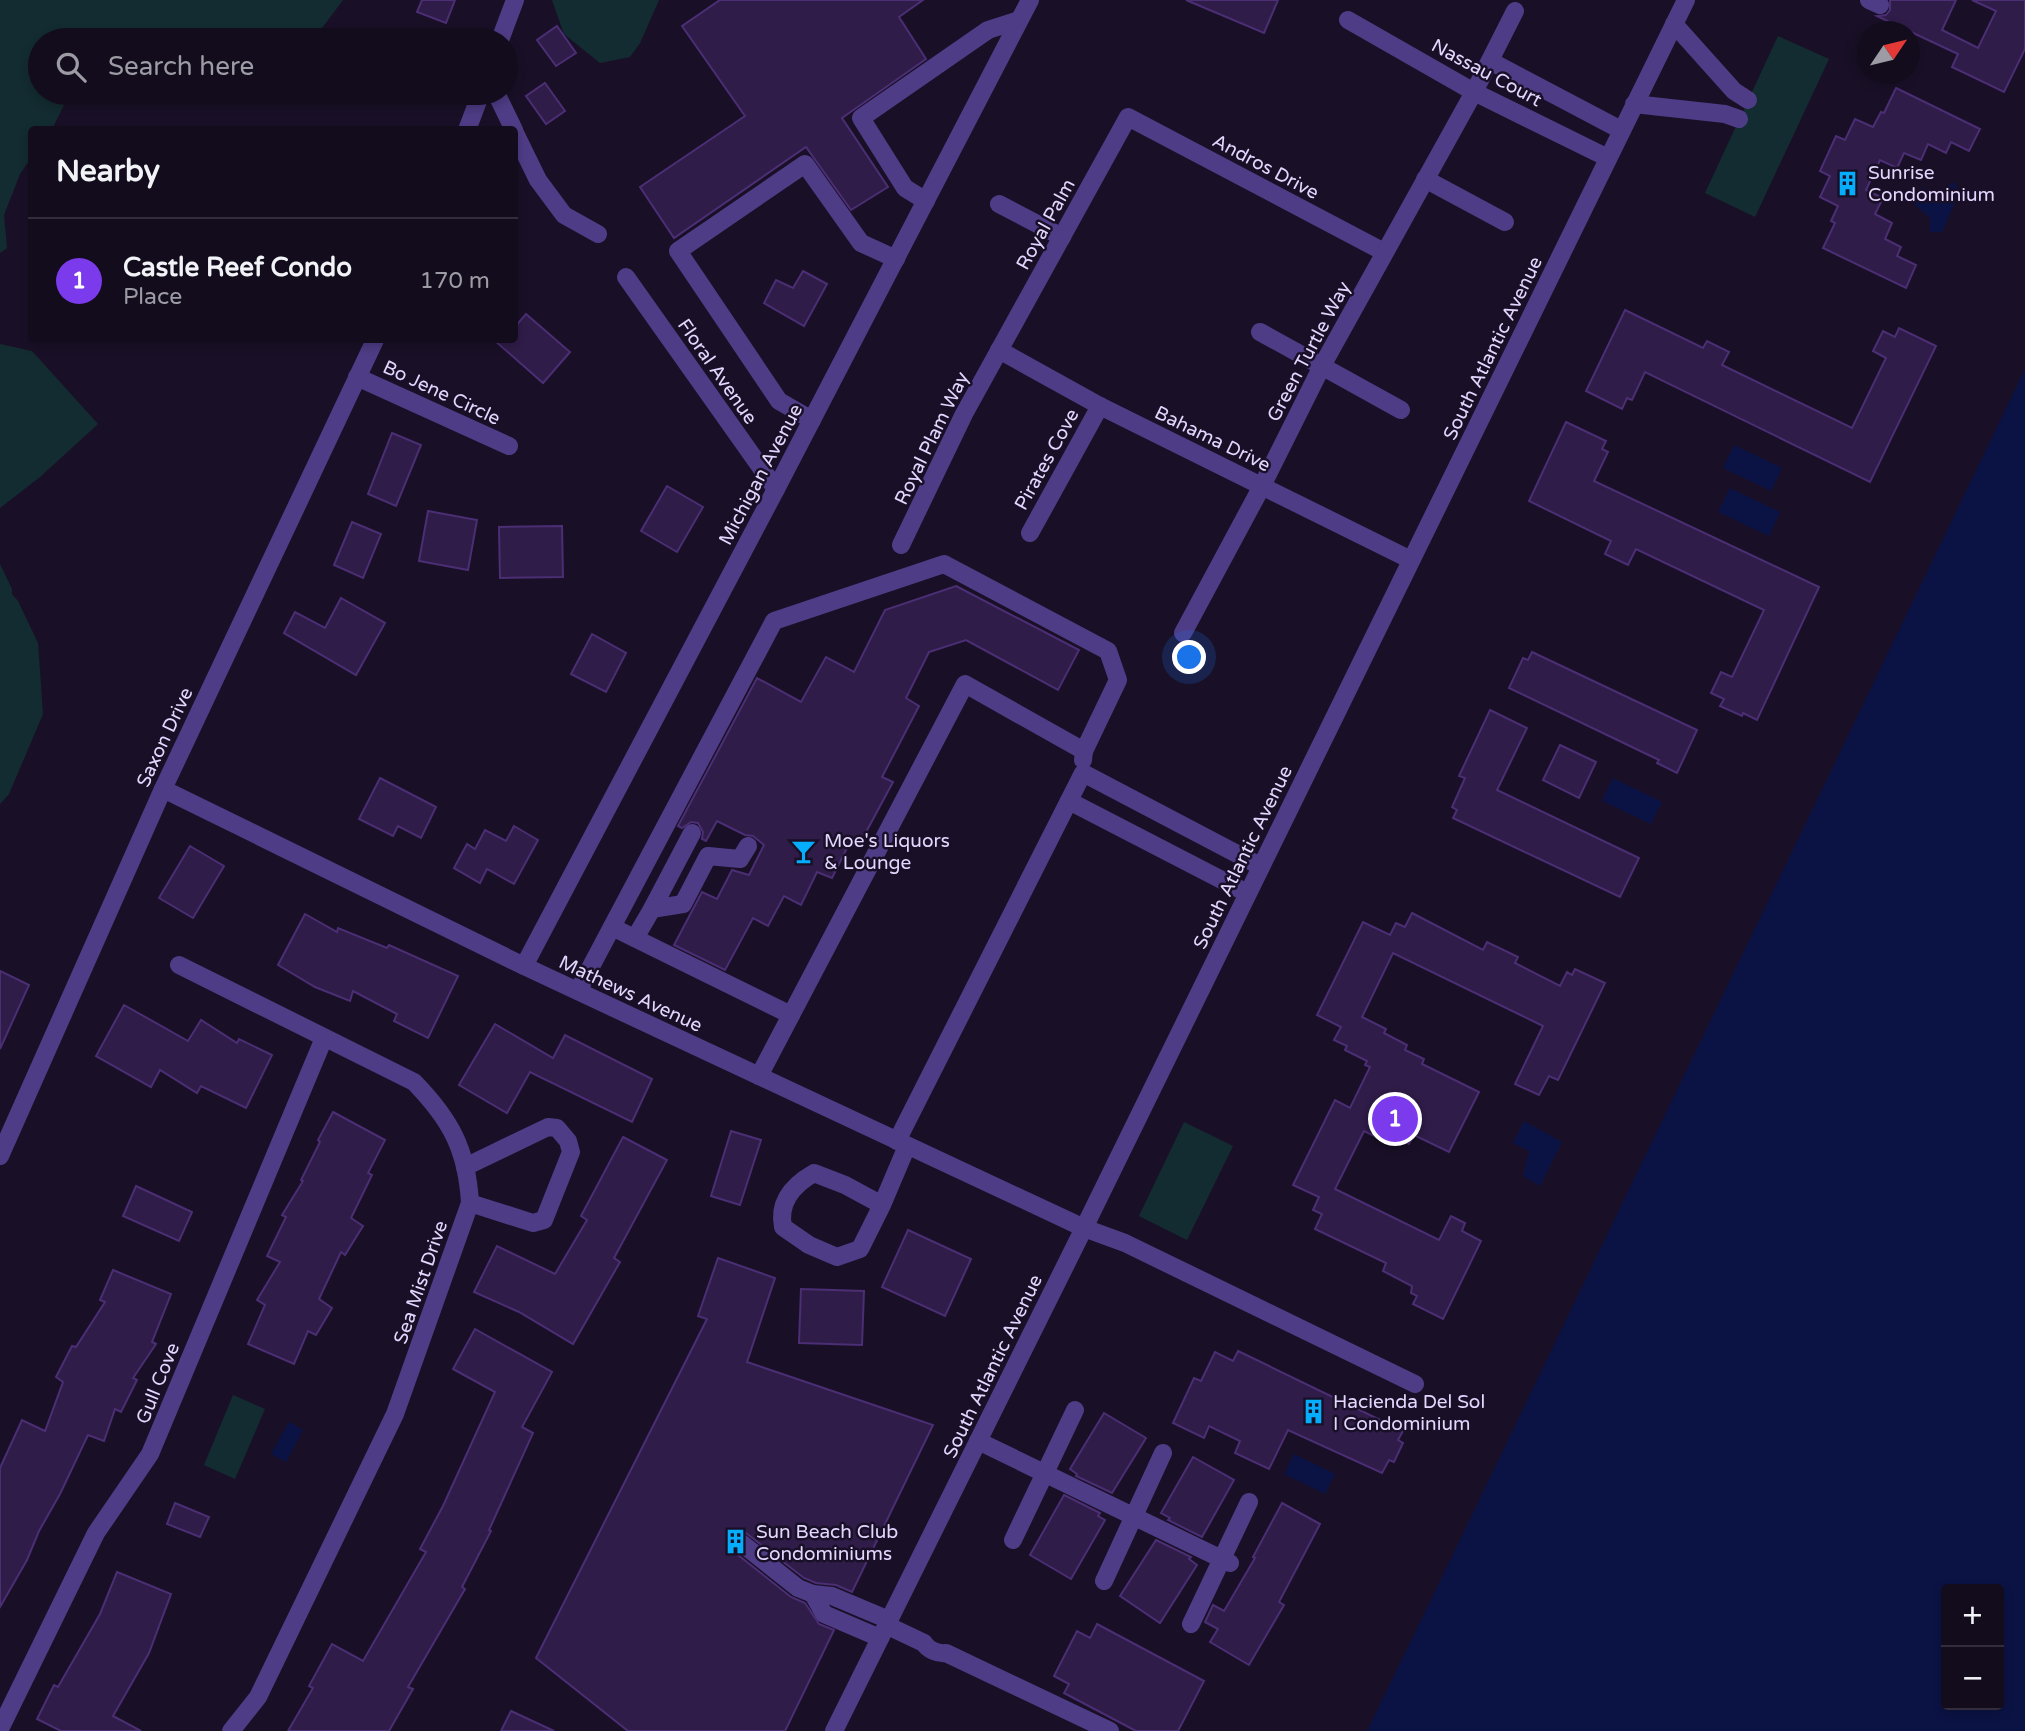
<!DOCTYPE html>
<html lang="en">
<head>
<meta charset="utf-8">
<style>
  :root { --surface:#130c1d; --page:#201a2a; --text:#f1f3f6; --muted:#9d9ba4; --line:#322c3b; --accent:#7c3aed }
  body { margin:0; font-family:"Varela Round",sans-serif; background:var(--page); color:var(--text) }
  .controls { position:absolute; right:21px; bottom:21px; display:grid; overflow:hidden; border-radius:7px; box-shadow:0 4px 10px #0003 }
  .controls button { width:63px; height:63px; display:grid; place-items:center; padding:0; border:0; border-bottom:2px solid var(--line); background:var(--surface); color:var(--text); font:35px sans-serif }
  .compass { position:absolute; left:1857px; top:21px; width:63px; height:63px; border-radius:50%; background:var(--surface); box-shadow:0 4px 10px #0003; rotate:55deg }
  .you { position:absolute; left:1190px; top:658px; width:24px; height:24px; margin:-18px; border:5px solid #fff; border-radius:50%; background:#1a73e8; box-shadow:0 0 0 10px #1a73e833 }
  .badge { display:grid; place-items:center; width:46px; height:46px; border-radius:50%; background:var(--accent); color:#fff; font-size:23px; font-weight:700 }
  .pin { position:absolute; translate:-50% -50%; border:4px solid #fff; box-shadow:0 2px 7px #0006 }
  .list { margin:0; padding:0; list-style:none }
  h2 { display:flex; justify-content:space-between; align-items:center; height:91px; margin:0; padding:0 28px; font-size:30px }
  h2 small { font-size:23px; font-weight:400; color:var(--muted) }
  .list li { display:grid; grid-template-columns:46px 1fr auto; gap:21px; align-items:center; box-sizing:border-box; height:126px; padding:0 28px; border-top:2px solid var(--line) }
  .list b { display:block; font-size:26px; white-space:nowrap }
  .list p { margin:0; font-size:23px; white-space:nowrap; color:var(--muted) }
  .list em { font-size:23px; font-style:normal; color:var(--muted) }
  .icon { flex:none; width:38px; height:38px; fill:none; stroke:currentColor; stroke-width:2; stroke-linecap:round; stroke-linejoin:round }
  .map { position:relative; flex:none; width:2025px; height:1731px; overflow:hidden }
  .search { position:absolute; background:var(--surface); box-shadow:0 4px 10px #0003; left:28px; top:28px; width:490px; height:77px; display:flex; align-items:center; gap:18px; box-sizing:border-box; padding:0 24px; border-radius:38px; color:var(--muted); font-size:26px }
  .panel { position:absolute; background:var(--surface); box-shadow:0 4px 10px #0003; left:28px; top:126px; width:490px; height:217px; border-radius:7px }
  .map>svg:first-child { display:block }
</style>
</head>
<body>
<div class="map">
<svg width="2025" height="1731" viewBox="0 0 2025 1731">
  <rect width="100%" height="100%" fill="#191027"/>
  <g fill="#132c31">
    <path d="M0,0H343L319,32L264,40H40V93H70L52,129L32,130L31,158L20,174L4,215L7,248L0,253Z"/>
    <path d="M552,0H659L640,43L630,57L600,63L564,34Z"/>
    <path d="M1778,36L1829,59L1755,217L1705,193Z"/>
    <path d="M0,344L32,351L98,424L40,477L0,508Z"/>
    <path d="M0,564L12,589V594L18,601L38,643L43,714L9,794L0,804Z"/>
    <path d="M1184,1122L1233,1146L1187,1240L1139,1216Z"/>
    <path d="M233,1395L265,1409L235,1479L204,1465Z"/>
  </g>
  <g fill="#0b1345" fill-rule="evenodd">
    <path d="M1953,182L1960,191L1942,232H1930V218L1912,202L1921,188L1941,191Z"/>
    <path d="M2025,369V1731H1367L1441,1579ZM1999,1589V1705H1946V1589Z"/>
    <path d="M1734,445L1782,468L1771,491L1723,468Z"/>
    <path d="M1730,488L1780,512L1769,536L1718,512Z"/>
    <path d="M1613,778L1662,802L1651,824L1602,801Z"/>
    <path d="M1524,1121L1562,1142L1540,1186L1523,1176L1529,1151L1513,1143Z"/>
    <path d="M289,1422L303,1430L286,1462L271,1454Z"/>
    <path d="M1294,1454L1335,1474L1325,1494L1284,1474Z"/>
  </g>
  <g fill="#2f1c48" stroke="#4b2e74" stroke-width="2">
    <path d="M422,0H455L446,23L417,12Z"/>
    <path d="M720,0H923L899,17L926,59L842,118L888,187L851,210L806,147L674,238L640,187L745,116L682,26Z"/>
    <path d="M1186,0H1278L1264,33Z"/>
    <path d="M1890,0H1956L1942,30L1978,48L1996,11L1972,0H2025V49L2004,92L1952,67L1958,54L1877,16L1886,15L1890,10Z"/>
    <path d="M557,26L576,53L556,66L537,40Z"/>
    <path d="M545,83L565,111L546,124L526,96Z"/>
    <path d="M1896,88L1980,129L1969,151L1951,142L1946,153L1928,144L1921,160L1904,153L1897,168L1880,160L1866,190L1883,198L1875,214L1892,223L1885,239L1901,247L1897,256L1916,265L1906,288L1823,248L1835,223L1831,221L1838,206L1820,197L1830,176L1820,171L1836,136L1845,140L1855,119L1873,127L1881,112L1884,113Z"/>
    <path d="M803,271L827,284L804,326L764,303L776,280L793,288Z"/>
    <path d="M1625,310L1703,348L1707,341L1729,352L1722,365L1852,428L1886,358L1873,351L1883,331L1895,337L1899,328L1936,346L1870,482L1645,372L1632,400L1627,398L1622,409L1586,391Z"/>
    <path d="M526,314L570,352L543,383L494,340H514V328Z"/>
    <path d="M1566,422L1606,441L1602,449L1608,452L1594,481L1819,587L1757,720L1743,713L1742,716L1720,706L1724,699L1711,693L1721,672L1732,677L1764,610L1636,549L1628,565L1605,554L1611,541L1529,501Z"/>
    <path d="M392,433L421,445L396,506L368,494Z"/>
    <path d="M667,486L703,507L677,552L641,531Z"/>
    <path d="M428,511L477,520L468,570L419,561Z"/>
    <path d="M352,522L381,534L363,578L334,565Z"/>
    <path d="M562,526L563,577L500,578L499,527Z"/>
    <path d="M956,586L1079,650L1058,690L966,640L929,652L906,698L919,706L882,777L893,782L858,847L850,842L832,878L817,872L801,905L784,896L768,926L753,918L725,970L674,945L702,892L717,899L732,870L749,875L764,845L753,836L745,835L717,821L706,841L702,839L703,832L698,823L691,822L682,828L678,826L757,678L801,702L826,657L854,672L885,610Z"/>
    <path d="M341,598L385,623L356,675L284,633L295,612L325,628Z"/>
    <path d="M592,634L626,653L606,692L571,674Z"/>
    <path d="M1532,652L1697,730L1677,773L1657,763L1659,760L1509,688L1523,658L1528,660Z"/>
    <path d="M1490,710L1527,728L1497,790L1639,858L1620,897L1453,818L1457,810L1452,807L1465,778L1459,776Z"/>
    <path d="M1560,745L1596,762L1579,798L1543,780Z"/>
    <path d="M380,778L436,807L421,838L398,826L393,836L359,819Z"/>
    <path d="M514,826L538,840L514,884L487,869L480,883L454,868L467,844L475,849L485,830L506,841Z"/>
    <path d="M190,846L224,866L193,918L159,898Z"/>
    <path d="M1412,913L1483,950L1487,942L1518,957L1515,963L1560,986L1567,972L1572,975L1575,969L1605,983L1558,1080L1549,1076L1539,1095L1515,1084L1543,1026L1393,953L1362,1017L1386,1029L1384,1033L1407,1045L1405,1050L1424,1059L1422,1064L1479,1092L1449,1152L1414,1135L1409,1144L1393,1136L1389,1143L1364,1131L1335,1189L1439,1240L1451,1216L1465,1223L1462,1231L1481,1241L1443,1319L1413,1304L1417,1296L1411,1293L1412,1286L1383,1271L1386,1263L1315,1229L1322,1214L1313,1210L1319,1197L1293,1185L1335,1100L1350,1108L1370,1067L1365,1065L1367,1061L1345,1050L1347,1046L1334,1040L1341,1027L1317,1015L1363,922L1390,935L1396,923L1405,927Z"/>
    <path d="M305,914L337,932L338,928L387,948L389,945L458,976L428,1038L394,1021L397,1014L353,991L350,1001L315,987L278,965Z"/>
    <path d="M0,971L29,985L0,1049Z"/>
    <path d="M124,1005L188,1041L201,1020L237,1043L239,1039L272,1055L246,1108L201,1086L197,1093L160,1070L151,1087L96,1056Z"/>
    <path d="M495,1024L553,1058L565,1035L652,1079L632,1122L530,1072L507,1113L459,1085Z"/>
    <path d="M333,1112L385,1140L368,1173L372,1175L351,1218L363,1226L345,1255L341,1252L319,1299L332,1308L316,1335L308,1331L294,1364L248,1344L265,1305L257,1300L280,1262L267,1256L286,1217L282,1215L303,1181L301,1180L320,1142L318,1140Z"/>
    <path d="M731,1131L761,1140L740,1205L711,1196Z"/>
    <path d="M623,1137L667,1160L614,1258L620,1262L573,1344L519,1312L474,1292L497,1246L555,1274L587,1220L581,1216Z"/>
    <path d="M136,1186L192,1212L179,1241L123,1216Z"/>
    <path d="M908,1230L971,1259L945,1316L882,1287Z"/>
    <path d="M718,1258L775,1278L747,1362L933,1425L852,1592L836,1585L816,1583L804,1578L746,1533L736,1531L731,1536L729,1546L733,1551L791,1597L805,1603L819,1624L834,1630L785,1731H628L536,1658L707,1319L698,1316Z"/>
    <path d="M113,1270L171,1294L152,1342L156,1344L133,1378L137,1380L121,1412L115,1409L104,1441L88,1435L60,1494L39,1531L27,1560L0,1607V1468L22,1420L45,1431L63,1382L56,1377L72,1346L76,1347L105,1302L100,1300Z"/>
    <path d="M801,1289L864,1291L862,1345L799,1343Z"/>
    <path d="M475,1329L552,1372L522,1427L533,1433L489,1530L491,1531L462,1587L465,1589L408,1687L413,1689L389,1731H288L313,1688L309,1686L332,1644L363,1661L426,1552L420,1549L443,1506L495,1392L453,1369Z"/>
    <path d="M1238,1351L1403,1431L1398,1440L1403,1443L1394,1462L1389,1460L1382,1473L1288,1430L1269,1469L1235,1453L1240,1441L1209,1426L1204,1438L1173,1423L1194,1378L1201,1381L1215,1352L1233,1361Z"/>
    <path d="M1104,1413L1146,1438L1112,1493L1076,1476L1077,1474L1070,1469Z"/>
    <path d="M1193,1457L1234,1480L1202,1537L1168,1520L1170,1518L1161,1513Z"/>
    <path d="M1064,1495L1100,1513L1098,1516L1105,1520L1071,1579L1030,1555Z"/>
    <path d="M175,1503L209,1517L200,1537L167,1524Z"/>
    <path d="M1282,1503L1320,1524L1279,1602L1284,1605L1249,1665L1210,1642L1218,1629L1205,1622L1213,1605L1224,1611L1255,1558L1253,1557Z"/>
    <path d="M1156,1540L1191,1557L1189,1559L1197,1565L1160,1623L1120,1596Z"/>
    <path d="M117,1572L171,1594L149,1653L113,1716L141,1731H61L37,1719L54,1685L58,1687L100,1614Z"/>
    <path d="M1097,1624L1204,1681L1178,1731H1136L1064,1693L1069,1684L1054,1676L1077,1631L1090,1638Z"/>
    <path d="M511,1711L554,1731H501Z"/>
  </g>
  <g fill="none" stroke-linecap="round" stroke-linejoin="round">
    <g stroke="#4f3c86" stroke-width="18">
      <path d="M1869,0L1880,5"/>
      <path d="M1348,20L1474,92L1608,158"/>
      <path d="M1674,24L1734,91L1748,100"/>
      <path d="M500,40L515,0"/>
      <path d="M1490,61L1621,130"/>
      <path d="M496,93L514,130"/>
      <path d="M1634,104L1725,114L1739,119"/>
      <path d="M467,130L481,93"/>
      <path d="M514,131L538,180L564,215L598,234"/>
      <path d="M1425,179L1505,222"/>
      <path d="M926,201L905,188L861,118L988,30L1019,20"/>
      <path d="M999,204L1062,237"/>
      <path d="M626,277L776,489"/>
      <path d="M1260,332L1401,410"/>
      <path d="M999,350L1100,406L1411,560"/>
      <path d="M357,377L509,446"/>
      <path d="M812,420L779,401L678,251L805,164L861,243L896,259"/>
      <path d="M1030,533L1100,406"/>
      <path d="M901,545L964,414L1128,117L1384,252"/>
      <path d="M1183,633L1262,486L1322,366L1474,92L1515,11"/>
      <path d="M163,789L524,966L1084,1228L1125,1243L1415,1384"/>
      <path d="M1069,801L1247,893"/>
      <path d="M652,909L692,833"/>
      <path d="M612,927L791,1015"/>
      <path d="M635,938L652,909L683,904L708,856L740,859L748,846"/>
      <path d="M179,965L414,1082C451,1120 467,1150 470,1203L395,1414L258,1697L231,1731"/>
      <path d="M524,966L776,489L1030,0"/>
      <path d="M578,991L774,621L944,564L1108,651L1118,680L1084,751"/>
      <path d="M759,1076L965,684L1084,751L1083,760"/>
      <path d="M897,1141L1083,773L1260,866"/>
      <path d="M0,1156L163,789L375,340"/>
      <path d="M465,1167L548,1127L557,1128L568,1141L571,1152L544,1220L533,1223L470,1203"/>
      <path d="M882,1205L845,1185L814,1173C793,1185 778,1202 783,1227L809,1245L837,1257L860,1249L882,1205L907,1146"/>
      <path d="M978,1441L1230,1563"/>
      <path d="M1013,1540L1075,1410"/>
      <path d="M740,1542L798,1588L813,1594L832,1596L889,1620"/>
      <path d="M1104,1581L1163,1453"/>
      <path d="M813,1594L824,1614L880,1638"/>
      <path d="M1191,1624L1249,1502"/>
      <path d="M886,1625L924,1643C928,1650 938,1654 946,1653L1110,1731"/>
      <path d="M0,1729L96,1533L150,1454L324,1038"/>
      <path d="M834,1731L1084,1228L1686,0"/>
    </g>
  </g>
  <defs>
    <symbol id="building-bare" viewBox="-9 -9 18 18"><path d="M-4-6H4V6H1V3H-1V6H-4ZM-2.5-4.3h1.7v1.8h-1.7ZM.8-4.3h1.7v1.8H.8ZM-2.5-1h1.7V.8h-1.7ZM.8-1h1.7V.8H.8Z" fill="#05aefc" stroke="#191027" stroke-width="2.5" paint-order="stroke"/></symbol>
    <symbol id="bar-bare" viewBox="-9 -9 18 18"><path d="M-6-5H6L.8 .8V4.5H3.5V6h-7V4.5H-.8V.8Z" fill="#05aefc" stroke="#191027" stroke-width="2.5" paint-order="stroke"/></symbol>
  </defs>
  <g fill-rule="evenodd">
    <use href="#building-bare" x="1830" y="166" width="35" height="35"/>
    <use href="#bar-bare" x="786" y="834" width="35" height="35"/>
    <use href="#building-bare" x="1296" y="1394" width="35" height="35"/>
    <use href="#building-bare" x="718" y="1524" width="35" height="35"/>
  </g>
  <g text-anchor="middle" stroke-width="5" stroke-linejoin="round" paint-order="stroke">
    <g font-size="19" fill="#e4d7ff" stroke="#191027">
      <text transform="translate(1487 72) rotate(28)" y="7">Nassau Court</text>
      <text transform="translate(1266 166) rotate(28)" y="7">Andros Drive</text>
      <text transform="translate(1045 224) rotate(-61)" y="7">Royal Palm</text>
      <text transform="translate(1492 348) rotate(-64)" y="7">South Atlantic Avenue</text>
      <text transform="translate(1308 351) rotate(-62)" y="7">Green Turtle Way</text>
      <text transform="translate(718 371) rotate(55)" y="7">Floral Avenue</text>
      <text transform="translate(442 392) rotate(25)" y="7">Bo Jene Circle</text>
      <text transform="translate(931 438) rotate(-64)" y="7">Royal Plam Way</text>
      <text transform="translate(1213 438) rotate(26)" y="7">Bahama Drive</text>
      <text transform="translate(1046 459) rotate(-61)" y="7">Pirates Cove</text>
      <text transform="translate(760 474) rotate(-62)" y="7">Michigan Avenue</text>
      <text transform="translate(164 737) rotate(-65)" y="7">Saxon Drive</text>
      <text transform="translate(1242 857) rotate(-64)" y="7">South Atlantic Avenue</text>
      <text transform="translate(631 993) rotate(25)" y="7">Mathews Avenue</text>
      <text transform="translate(420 1282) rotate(-71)" y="7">Sea Mist Drive</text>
      <text transform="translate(992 1366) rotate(-64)" y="7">South Atlantic Avenue</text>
      <text transform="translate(157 1383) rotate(-68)" y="7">Gull Cove</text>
    </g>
    <g font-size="19" fill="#e4d7ff" stroke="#191027" text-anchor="start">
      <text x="1868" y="179">Sunrise<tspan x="1868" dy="22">Condominium</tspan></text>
      <text x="824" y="847">Moe's Liquors<tspan x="824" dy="22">&amp; Lounge</tspan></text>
      <text x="1333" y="1408">Hacienda Del Sol<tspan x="1333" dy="22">I Condominium</tspan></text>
      <text x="756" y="1538">Sun Beach Club<tspan x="756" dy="22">Condominiums</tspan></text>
    </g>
  </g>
</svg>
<div class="controls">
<button>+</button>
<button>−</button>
</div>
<svg class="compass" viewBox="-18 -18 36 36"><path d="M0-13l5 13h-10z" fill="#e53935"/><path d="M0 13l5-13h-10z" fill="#9d9ba4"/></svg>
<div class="you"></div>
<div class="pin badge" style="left:1395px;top:1119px">1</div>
<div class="search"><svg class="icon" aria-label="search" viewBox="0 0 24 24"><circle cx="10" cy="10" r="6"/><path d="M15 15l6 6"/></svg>Search here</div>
<section class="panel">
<h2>Nearby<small></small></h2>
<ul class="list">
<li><span class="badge">1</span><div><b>Castle Reef Condo</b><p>Place</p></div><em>170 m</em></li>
</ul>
</section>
</div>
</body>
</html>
